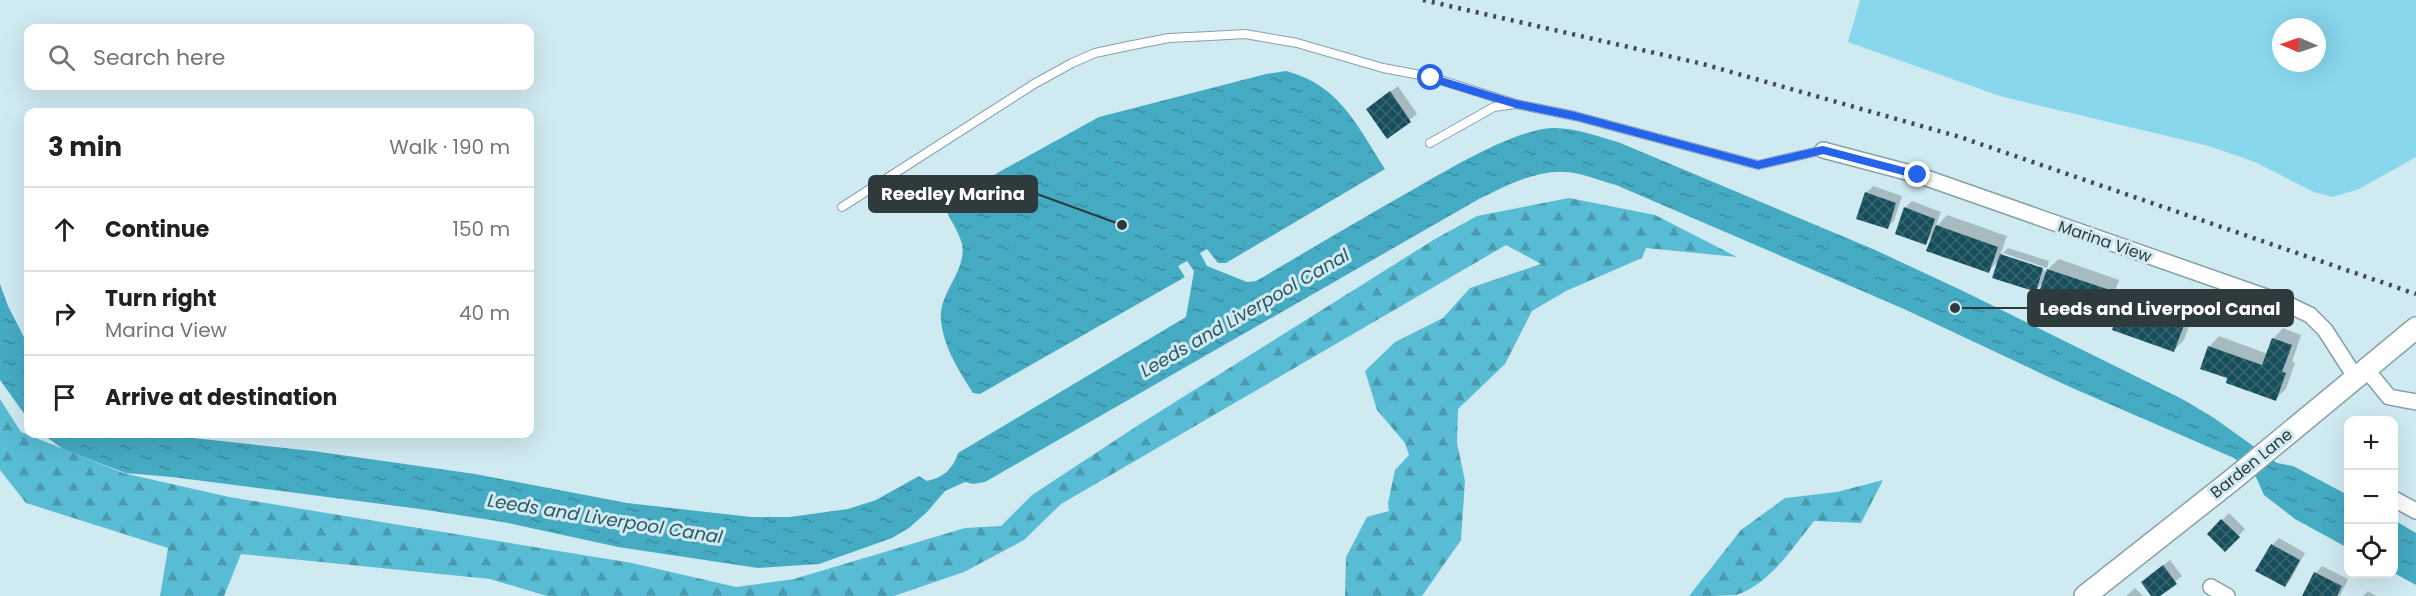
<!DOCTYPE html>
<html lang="en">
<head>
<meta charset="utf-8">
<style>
  :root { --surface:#fff; --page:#f2f2f2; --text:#202124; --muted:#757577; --line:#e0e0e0 }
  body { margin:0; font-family:Poppins,sans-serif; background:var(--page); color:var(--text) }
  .controls { position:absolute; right:18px; bottom:18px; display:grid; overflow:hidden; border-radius:12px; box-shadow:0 6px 24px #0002 }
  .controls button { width:54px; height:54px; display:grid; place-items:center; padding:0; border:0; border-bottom:2px solid var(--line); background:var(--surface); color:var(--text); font:30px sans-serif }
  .compass { position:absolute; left:2272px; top:18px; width:54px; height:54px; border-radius:50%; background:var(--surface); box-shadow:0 6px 24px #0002; rotate:272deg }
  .stop { position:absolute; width:18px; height:18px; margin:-14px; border:4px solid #2563eb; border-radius:50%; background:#fff }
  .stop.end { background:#2563eb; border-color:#fff; box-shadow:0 2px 6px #0008 }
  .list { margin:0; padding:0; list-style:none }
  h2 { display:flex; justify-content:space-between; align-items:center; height:78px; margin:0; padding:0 24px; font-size:26px }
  h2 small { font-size:20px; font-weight:400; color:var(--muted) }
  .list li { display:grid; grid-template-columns:39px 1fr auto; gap:18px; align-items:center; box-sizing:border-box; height:84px; padding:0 24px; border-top:2px solid var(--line) }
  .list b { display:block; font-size:22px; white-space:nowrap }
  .list p { margin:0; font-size:20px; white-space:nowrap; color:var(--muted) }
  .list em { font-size:20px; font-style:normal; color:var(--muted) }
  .icon { flex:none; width:33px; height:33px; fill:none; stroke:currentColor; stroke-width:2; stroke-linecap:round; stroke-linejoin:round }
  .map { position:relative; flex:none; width:2416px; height:596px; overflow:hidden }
  .search { position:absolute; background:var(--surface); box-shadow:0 6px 24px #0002; left:24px; top:24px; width:510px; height:66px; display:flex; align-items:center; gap:15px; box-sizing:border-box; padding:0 21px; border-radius:12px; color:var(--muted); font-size:22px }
  .panel { position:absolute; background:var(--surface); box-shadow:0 6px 24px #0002; left:24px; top:108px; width:510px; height:330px; border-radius:12px }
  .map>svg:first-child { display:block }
</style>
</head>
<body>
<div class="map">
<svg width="2416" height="596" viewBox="0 0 2416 596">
  <defs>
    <pattern id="forest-firs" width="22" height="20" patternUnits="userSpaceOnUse" patternTransform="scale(1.5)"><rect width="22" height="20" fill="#59bcd5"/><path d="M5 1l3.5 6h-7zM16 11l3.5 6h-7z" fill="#4a9aae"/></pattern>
    <pattern id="water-ripples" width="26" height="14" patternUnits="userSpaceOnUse" patternTransform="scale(1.5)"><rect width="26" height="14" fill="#45abc3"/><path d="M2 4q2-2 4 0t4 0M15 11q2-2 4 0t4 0" fill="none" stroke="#3a8ca0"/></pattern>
    <pattern id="building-cross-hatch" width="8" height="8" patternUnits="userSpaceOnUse" patternTransform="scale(1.5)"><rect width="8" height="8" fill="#174e5b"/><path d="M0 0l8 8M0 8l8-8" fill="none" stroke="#396670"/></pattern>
  </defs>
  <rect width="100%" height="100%" fill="#d0eaf1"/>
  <g fill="url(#forest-firs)">
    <path d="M1569,198L1655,215L1737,257L1646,248L1642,258L1566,291L1532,311L1505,364L1458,409L1457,443L1465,481L1461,540L1422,596H1345L1346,557L1367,517L1389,511L1388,503L1395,470L1409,455L1405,443L1377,410L1365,371L1395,342L1443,318L1470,288L1541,264L1506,245L1061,504L1024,540L964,572L894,596H547L490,579L241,554L224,596H160L168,548L26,503L0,470V399L21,432L123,473L229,497L632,563L736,587L794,579L965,528L1001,526L1032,495L1140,424L1435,239L1477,216Z"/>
    <path d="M1883,480L1861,523L1814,521C1793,547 1770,584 1736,595C1723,596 1703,596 1689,596L1741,530L1785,498L1837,492Z"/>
  </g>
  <path fill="#88d7ec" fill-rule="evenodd" d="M1860,0H2416V157L2359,189L2333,197L2314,192L2255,162L2209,146L2000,96L1848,42ZM2281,27H2317V63H2281Z"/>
  <g fill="url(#water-ripples)">
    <path d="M1286,71C1340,85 1357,126 1385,169L1226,263H1218L1207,249L1200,253L1207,266L1247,282L1256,281C1309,250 1361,219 1414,189C1449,169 1499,139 1538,130C1564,123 1593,135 1618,142L1873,249L1961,290L2184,400L2214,418L2277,463L2293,466L2348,495V548L2295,519L2277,505L2264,495L2256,477L2234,458L2070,387L1904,309L1616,185C1604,182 1592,177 1579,174C1544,165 1510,184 1479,199L985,482L973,484L965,482L945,491L927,512L909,528L892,538L819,564L758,568L618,547L503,522L420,509L172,477L125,473L63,449L42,434H155L313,451L475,474L627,503L751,517H790L848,509L876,500L919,476L927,481C943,478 953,469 958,453L1186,317L1194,271L1187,261L1178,266L1185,277L980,394L973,393C959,371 943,346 941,320C938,293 967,272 962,244C959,232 949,218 944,206L999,172L1099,117L1266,74Z"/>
    <path d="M0,284L8,306L28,345V419L0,380Z"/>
    <path d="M2394,520L2416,533V585L2394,573Z"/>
  </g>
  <g fill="#0003">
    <path d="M1398,86L1417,114L1387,137L1368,109Z"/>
    <path d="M1873,186L1902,196L1894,221L1887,227L1866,193Z"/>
    <path d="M1912,201L1941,212L1935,228L1947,215L2007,236L2000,256L2008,248L2049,261L2047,268L2003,253V257L2046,271L2045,272H2050L2049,268L2059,259L2119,280L2110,304L2100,315L2045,281L2035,290L2000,260L1988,271L1934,234L1925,243L1905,208Z"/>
    <path d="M2133,294L2193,315L2184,340L2174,350L2114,329L2123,304Z"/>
    <path d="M2283,328L2301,335L2292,362L2295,363L2286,389L2275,399L2229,377L2209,347L2219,336L2268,354L2273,339Z"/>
    <path d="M2229,513L2245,529L2225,550L2209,534Z"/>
    <path d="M2279,538L2305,553L2291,579L2284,586L2272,545Z"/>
    <path d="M2170,560L2182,576L2157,596H2153L2143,582Z"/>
    <path d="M2322,566L2348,579L2340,596H2304L2316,573Z"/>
    <path d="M2135,588L2143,596H2126Z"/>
    <path d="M2368,591L2376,596H2363Z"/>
  </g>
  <g fill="url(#building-cross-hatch)">
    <path d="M1390,91L1411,122L1387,139L1366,109Z"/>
    <path d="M1865,192L1896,203L1888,229L1856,219Z"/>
    <path d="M1904,207L1935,219L1926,245L1895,234Z"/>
    <path d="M1936,225L1998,247L1989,273L1926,251Z"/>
    <path d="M2000,254L2043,268L2036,292L1992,278Z"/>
    <path d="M2047,269L2110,290L2100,317L2038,295Z"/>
    <path d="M2121,304L2184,325L2174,352L2112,330Z"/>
    <path d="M2272,338L2292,345L2282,372L2286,373L2276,401L2226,383L2227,378L2200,369L2208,346L2262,365Z"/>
    <path d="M2221,519L2240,537L2225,552L2207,534Z"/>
    <path d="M2271,544L2300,560L2285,587L2255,571Z"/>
    <path d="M2163,565L2177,584L2160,596H2151L2141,582Z"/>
    <path d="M2314,572L2342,586L2337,596H2302Z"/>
  </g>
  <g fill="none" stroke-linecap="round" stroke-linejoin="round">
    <defs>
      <g id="lane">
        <path d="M1430,143L1494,107L1515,104"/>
        <path d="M842,207L1034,84L1072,63L1095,53L1128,46L1169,38L1210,36L1245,34L1297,43L1383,68L1431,77L1516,104L1575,116L1758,165L1823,150"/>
      </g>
      <g id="street">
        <path d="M1823,150L1918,175L2289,305L2310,315L2325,330L2356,378"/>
        <path d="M2366,369L2389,397L2416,402"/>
        <path d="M2394,499L2416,511"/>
        <path d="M2211,587L2227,596"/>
      </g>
      <path id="secondary" d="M2085,596L2232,480L2416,328"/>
    </defs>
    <use href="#lane" stroke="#88a1a8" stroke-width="10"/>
    <use href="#street" stroke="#88a1a8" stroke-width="18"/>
    <use href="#secondary" stroke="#88a1a8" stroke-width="24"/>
    <use href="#lane" stroke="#fff" stroke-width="8"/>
    <use href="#street" stroke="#fff" stroke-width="15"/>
    <use href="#secondary" stroke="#fff" stroke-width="21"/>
    <path stroke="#404c50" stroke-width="4.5" stroke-dasharray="3 6" stroke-linecap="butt" d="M1423,0L1703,64L1960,137L2416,294"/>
  </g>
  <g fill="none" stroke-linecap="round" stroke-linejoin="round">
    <path stroke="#2563eb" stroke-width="8" d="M1431,78L1516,104L1575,116L1758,165L1823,150L1918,175"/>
  </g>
  <g text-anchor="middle" stroke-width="6" stroke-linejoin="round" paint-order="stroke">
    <g font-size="16" fill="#2f3a3d" stroke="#d0eaf1">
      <text transform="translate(2105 241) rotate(19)" y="6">Marina View</text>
      <text transform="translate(2251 463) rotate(-39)" y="6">Barden Lane</text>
    </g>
    <g font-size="18" font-style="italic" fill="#2b5662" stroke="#d0eaf1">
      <text transform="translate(1245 313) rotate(-30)" y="6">Leeds and Liverpool Canal</text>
      <text transform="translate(605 519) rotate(9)" y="6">Leeds and Liverpool Canal</text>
    </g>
  </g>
  <path fill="none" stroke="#2f3a3d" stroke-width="2" d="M1122 225L1037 194M1955 308L2028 308"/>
  <g fill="#2f3a3d" stroke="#d0eaf1" stroke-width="2">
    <circle cx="1122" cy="225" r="6"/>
    <circle cx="1955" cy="308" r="6"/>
  </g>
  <g fill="#2f3a3d" stroke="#2f3a3d" stroke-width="2">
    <rect x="869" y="176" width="168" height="36" rx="6"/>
    <rect x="2028" y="290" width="265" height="36" rx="6"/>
  </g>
  <g font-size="18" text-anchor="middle" font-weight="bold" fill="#fff">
    <text x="953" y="200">Reedley Marina</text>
    <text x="2160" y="315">Leeds and Liverpool Canal</text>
  </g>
</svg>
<div class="controls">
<button>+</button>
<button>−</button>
<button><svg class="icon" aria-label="locate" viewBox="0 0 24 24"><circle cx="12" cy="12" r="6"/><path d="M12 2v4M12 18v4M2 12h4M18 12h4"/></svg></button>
</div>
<svg class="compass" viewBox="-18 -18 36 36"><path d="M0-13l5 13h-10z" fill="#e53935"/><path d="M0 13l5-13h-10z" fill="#757577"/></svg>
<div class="stop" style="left:1431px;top:78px"></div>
<div class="stop end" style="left:1918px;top:175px"></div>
<div class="search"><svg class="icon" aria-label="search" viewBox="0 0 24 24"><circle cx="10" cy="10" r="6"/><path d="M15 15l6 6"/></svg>Search here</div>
<section class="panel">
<h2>3 min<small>Walk · 190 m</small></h2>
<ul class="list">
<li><svg class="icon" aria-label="ahead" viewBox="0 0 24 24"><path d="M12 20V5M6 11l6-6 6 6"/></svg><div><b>Continue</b></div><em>150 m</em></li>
<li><svg class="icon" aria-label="right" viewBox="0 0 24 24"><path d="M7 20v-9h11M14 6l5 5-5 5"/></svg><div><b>Turn right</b><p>Marina View</p></div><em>40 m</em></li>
<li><svg class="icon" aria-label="arrive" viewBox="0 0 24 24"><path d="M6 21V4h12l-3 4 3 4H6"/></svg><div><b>Arrive at destination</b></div></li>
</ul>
</section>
</div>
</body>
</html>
